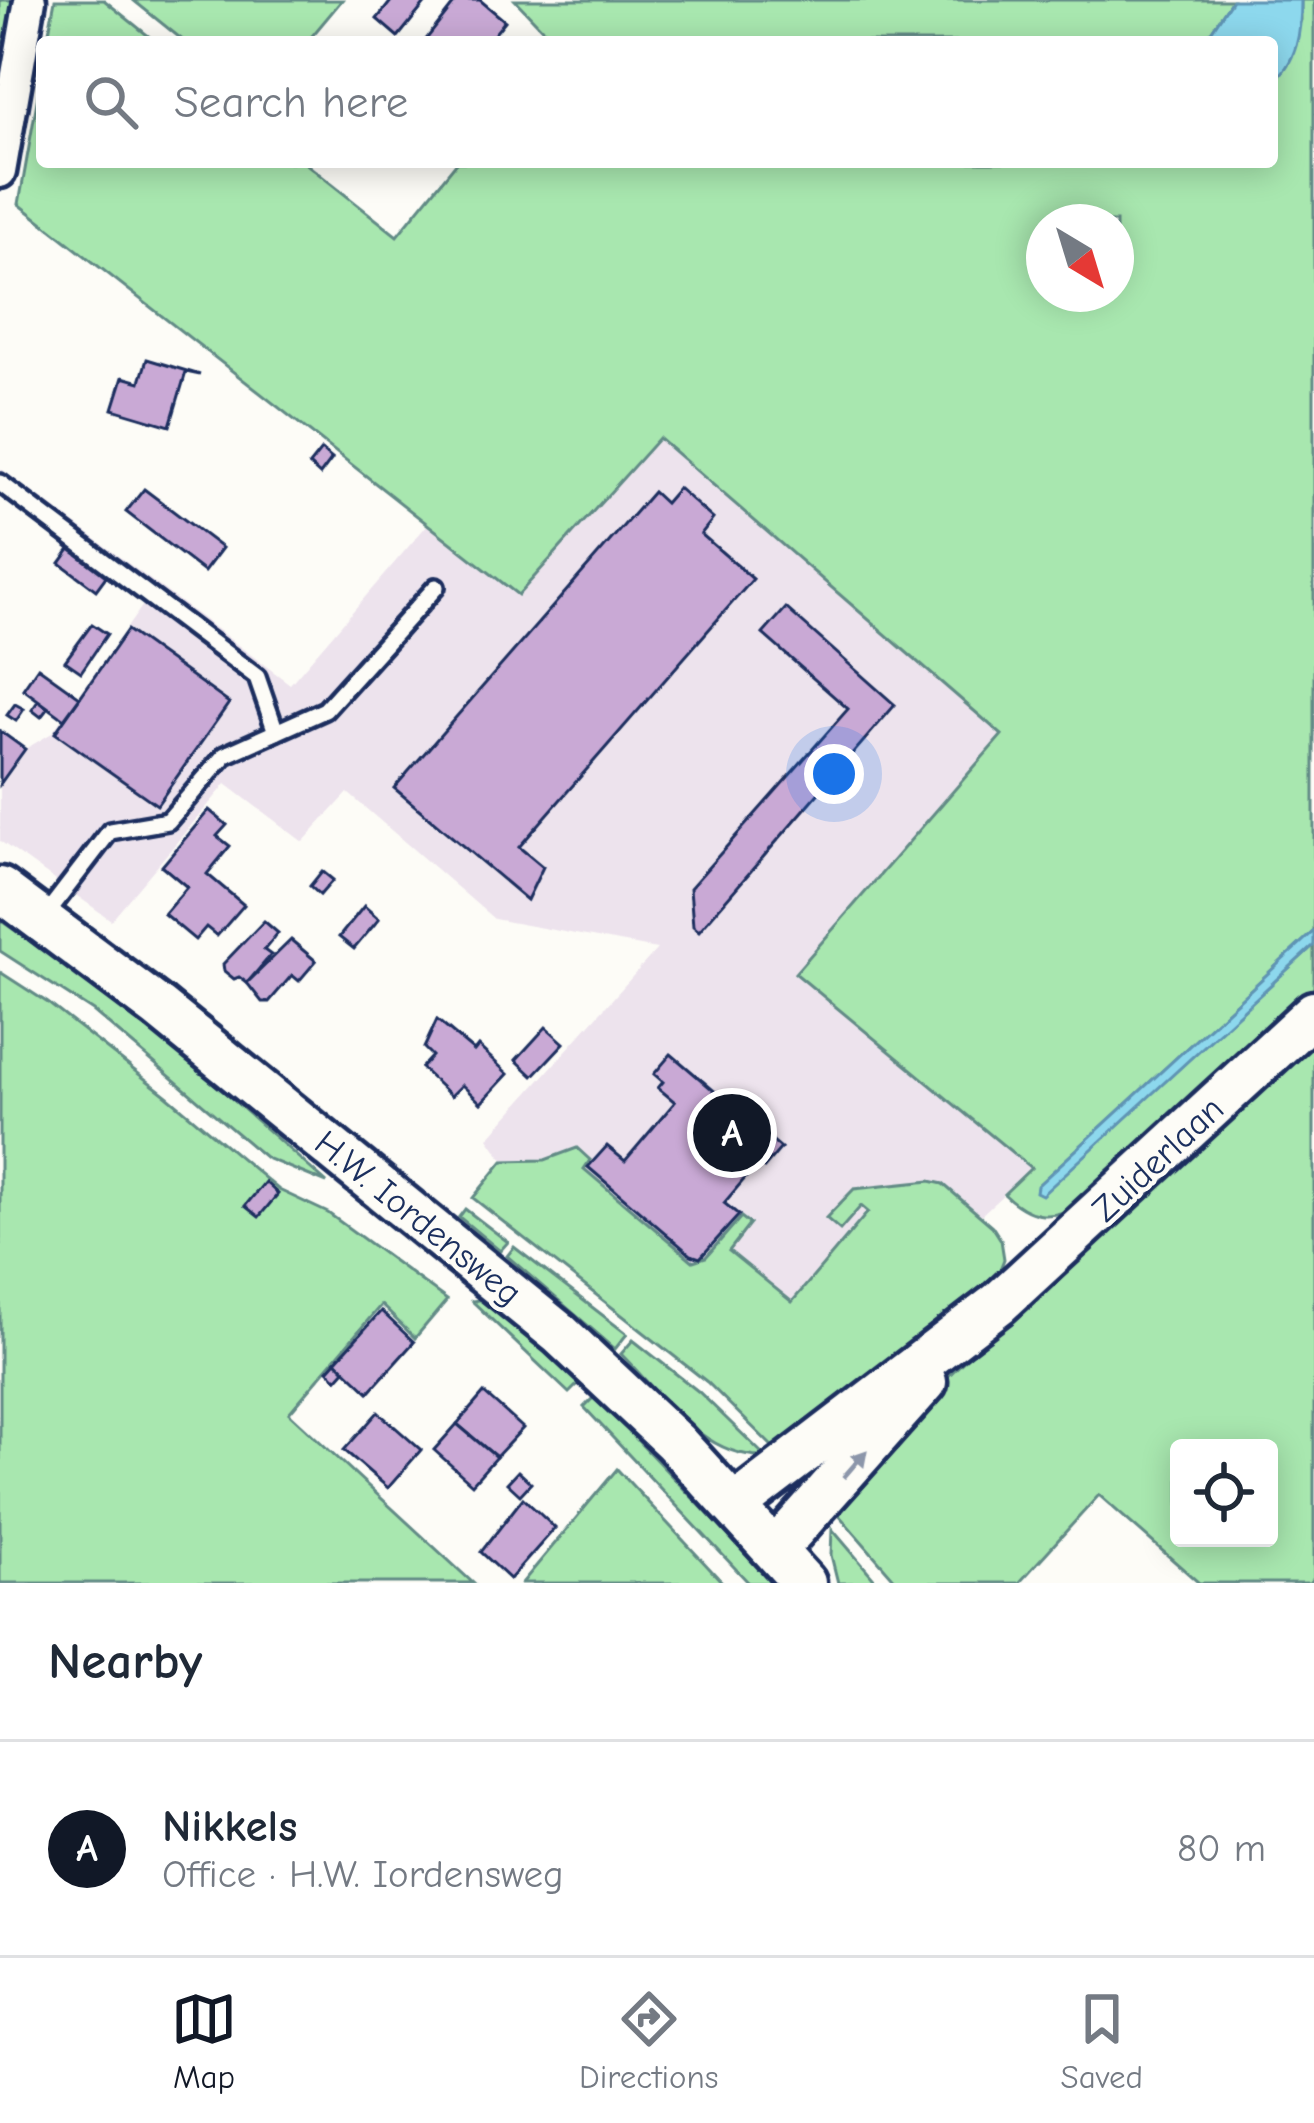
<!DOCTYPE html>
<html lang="en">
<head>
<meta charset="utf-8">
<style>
  :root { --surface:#fff; --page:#f6f6f7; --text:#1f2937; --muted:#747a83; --line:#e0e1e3; --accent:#111827 }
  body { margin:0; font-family:"Comic Neue",sans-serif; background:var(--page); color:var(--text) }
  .controls { position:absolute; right:36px; bottom:36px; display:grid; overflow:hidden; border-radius:12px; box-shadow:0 6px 30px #0003 }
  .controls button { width:108px; height:108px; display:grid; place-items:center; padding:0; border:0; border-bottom:3px solid var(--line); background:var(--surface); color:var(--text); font:60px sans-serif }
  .compass { position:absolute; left:1026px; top:204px; width:108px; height:108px; border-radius:50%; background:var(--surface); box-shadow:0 6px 30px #0003; rotate:142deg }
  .you { position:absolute; left:834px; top:774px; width:42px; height:42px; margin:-30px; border:9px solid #fff; border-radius:50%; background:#1a73e8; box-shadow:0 0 0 18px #1a73e833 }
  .badge { display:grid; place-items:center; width:78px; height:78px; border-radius:50%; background:var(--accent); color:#fff; font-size:39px; font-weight:700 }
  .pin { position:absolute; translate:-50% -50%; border:6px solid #fff; box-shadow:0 3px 12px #0006 }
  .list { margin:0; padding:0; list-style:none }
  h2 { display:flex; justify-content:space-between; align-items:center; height:156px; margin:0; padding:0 48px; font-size:51px }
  h2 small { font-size:39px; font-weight:400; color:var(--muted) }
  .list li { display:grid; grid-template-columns:78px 1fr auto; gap:36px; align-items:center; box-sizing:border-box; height:216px; padding:0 48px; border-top:3px solid var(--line) }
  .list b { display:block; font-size:45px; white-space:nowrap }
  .list p { margin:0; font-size:39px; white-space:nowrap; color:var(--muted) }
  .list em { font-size:39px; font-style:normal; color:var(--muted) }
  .icon { flex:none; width:66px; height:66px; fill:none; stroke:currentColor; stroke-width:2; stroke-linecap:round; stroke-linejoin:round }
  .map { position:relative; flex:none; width:1314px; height:1583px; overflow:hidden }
  .search { position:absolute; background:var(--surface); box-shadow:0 6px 30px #0003; left:36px; right:36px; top:36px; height:132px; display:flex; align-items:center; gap:30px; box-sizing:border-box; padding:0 42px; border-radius:12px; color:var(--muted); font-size:45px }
  .sheet { height:372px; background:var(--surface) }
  nav { display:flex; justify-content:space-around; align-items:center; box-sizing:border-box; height:168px; border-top:3px solid var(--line); background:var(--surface); font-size:33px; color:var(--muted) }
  nav a { display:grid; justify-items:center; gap:6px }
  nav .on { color:var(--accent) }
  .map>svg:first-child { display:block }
</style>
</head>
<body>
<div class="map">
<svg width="1314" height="1583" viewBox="0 0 1314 1583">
  <rect width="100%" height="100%" fill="#fdfcf7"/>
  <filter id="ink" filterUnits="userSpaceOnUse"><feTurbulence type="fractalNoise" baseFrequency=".00833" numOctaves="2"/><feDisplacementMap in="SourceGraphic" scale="24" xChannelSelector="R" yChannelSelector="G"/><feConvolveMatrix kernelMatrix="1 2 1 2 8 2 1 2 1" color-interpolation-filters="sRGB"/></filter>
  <g filter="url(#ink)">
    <path fill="#ede3ed" d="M658,438L1002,736L796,973L1032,1168L930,1262L786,1377L504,1161L488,1138L657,949L494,919L348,793L303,842L226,784L111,920L0,841V787L27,748L52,733L143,605L0,497V468L290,684L428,524L518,595Z"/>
    <g fill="#a8e7af" stroke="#628b86" stroke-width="3" fill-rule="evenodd">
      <path d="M0,0H15L0,82Z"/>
      <path d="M55,0H104L156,42H47Z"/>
      <path d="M133,0H342L307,42H185Z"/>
      <path d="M515,0H1232L1204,42H555Z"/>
      <path d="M1301,0H1314V931L1038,1185L1037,1192L1042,1194L1314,945V991L1079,1205C1049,1222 1028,1217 1004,1194L1031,1168L795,973L1002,735L659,438L518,595L19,204L42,73V162H304L397,236L457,162H1272V82L1278,78L1301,20ZM1044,222H1116V294H1044Z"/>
      <path d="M0,920L142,1019L327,1183L266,1158L93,1011L0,951Z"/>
      <path d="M0,972L48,1003L167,1096L279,1190L328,1213L447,1300L415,1338L381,1305L289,1413L473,1583H0Z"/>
      <path d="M1314,1034V1578L1310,1583H1199L1099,1495L1019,1583H898L837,1513L842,1501L909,1414L1065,1263ZM1179,1448H1269V1538H1179Z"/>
      <path d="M577,1148L590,1160L584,1169L693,1261L706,1257L741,1217L750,1224L729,1251L792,1302L868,1212L861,1206L840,1230L826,1218L854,1189L930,1181L943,1184L992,1226L1001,1240L1004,1259L997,1277L985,1293L777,1451L707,1382L473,1198L503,1161L545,1160Z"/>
      <path d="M465,1209L508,1242L500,1251L459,1217Z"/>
      <path d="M514,1247L627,1334L615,1349L507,1256Z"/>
      <path d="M484,1299L580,1382L569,1393L472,1301Z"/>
      <path d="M633,1340L699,1392L765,1456C703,1458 662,1395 621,1354Z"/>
      <path d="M595,1396L774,1583H749L584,1407Z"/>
      <path d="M617,1469L723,1583H522Z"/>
      <path d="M832,1529L878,1583H838L831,1555Z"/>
    </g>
    <g fill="#8dd8ed" stroke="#5f94b4" stroke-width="3">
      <path d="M1232,0H1301C1301,30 1298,63 1272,82V42H1204Z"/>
      <path d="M1314,931V945L1042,1195L1036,1192L1037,1186Z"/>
    </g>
    <g fill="#c9a9d5" stroke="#1b2f5e" stroke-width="3">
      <path d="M392,0H428L398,37L377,19Z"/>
      <path d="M457,0H480L505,21L488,42H424Z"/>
      <path d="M147,359L200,375L186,372L170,426L113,409L123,377L140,382Z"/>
      <path d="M321,450L332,459L320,475L309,465Z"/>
      <path d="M678,488L713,519L701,534L753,579L519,847L543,867L527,900L394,788L653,492L665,503Z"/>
      <path d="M144,489L222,548L204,572L126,512Z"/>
      <path d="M71,548L107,575L96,590L60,563Z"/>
      <path d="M786,608L895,705L699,931L693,926L690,888L848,709L763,634Z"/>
      <path d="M92,624L107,634L81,672L65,661Z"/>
      <path d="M127,630L229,703L157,805L55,733Z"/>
      <path d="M38,667L80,697L64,719L23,689Z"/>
      <path d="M38,701L48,708L41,717L32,710Z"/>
      <path d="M15,704L24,709L16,721L7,715Z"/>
      <path d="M0,731L25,749L0,784Z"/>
      <path d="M209,810L227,825L217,836L230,846L207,874L244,905L217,936L206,927L195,940L164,914L187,887L162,866Z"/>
      <path d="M322,871L333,880L320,895L310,886Z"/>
      <path d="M364,906L379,919L354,949L339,937Z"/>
      <path d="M264,921L278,933L264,950L271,955L247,983L239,977L234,979L224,971L223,964Z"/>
      <path d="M291,940L316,961L299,981L292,975L269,1002H262L247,983Z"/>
      <path d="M437,1020L474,1051L478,1046L508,1074L481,1103L462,1085L451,1096L421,1068L432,1056L424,1048Z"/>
      <path d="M546,1027L564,1043L533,1076L516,1060Z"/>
      <path d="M671,1054L781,1148L764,1168L758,1163L724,1203L739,1215L700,1258L691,1255L588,1167L607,1146L625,1161L675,1102L658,1088L663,1082L654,1074Z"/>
      <path d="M265,1182L278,1194L259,1217L245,1206Z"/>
      <path d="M381,1311L414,1342L369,1392L336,1361Z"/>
      <path d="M336,1361L345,1370L337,1379L328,1370Z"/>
      <path d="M484,1393L523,1428L496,1457L457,1424Z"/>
      <path d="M378,1412L421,1450L388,1488L344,1450Z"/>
      <path d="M457,1424L496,1457L472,1484L434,1450Z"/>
      <path d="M518,1471L531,1483L520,1495L507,1483Z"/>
      <path d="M523,1498L555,1528L510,1579L481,1552Z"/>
    </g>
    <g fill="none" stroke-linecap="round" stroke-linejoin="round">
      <defs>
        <g id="lane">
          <path d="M0,483L257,677L276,732"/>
          <path d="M44,917L110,831L168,821L225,755L325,710L436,587"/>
        </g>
        <path id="street" d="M0,172L30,0"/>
        <g id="secondary">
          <path d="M0,889L159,1008L560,1334L675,1442L804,1583"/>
          <path d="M735,1505L999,1303L1314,1013"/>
          <path d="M775,1550L925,1382"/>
        </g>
      </defs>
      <use href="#lane" stroke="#1b2f5e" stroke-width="24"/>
      <use href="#street" stroke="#1b2f5e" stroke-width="39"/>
      <use href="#secondary" stroke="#1b2f5e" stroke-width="51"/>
      <use href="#lane" stroke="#fdfcf7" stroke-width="15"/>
      <use href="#street" stroke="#fdfcf7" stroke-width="30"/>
      <use href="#secondary" stroke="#fdfcf7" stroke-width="42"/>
    </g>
    <defs><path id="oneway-solid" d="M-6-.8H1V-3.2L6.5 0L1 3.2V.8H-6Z" transform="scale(3)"/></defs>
    <use fill="#8c96aa" href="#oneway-solid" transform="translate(855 1464) rotate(-49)"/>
  </g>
  <g text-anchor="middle" stroke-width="9" stroke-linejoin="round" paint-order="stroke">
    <g font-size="36" fill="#1b2f5e" stroke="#fdfcf7">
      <text transform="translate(1157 1158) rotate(-43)" y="13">Zuiderlaan</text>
      <text transform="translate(419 1217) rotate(39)" y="13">H.W. Iordensweg</text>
    </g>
  </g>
</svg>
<div class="controls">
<button><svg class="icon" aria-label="locate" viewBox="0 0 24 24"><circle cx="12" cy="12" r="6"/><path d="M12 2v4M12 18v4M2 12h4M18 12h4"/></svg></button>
</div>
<svg class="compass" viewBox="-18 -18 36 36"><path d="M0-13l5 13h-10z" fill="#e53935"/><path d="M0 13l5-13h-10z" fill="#747a83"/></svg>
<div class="you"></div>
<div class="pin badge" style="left:732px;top:1133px">A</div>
<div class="search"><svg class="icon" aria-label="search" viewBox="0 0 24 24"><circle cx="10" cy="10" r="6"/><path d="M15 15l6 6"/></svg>Search here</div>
</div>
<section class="sheet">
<h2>Nearby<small></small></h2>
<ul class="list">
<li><span class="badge">A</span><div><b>Nikkels</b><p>Office · H.W. Iordensweg</p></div><em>80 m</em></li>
</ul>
</section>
<nav>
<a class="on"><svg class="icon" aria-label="map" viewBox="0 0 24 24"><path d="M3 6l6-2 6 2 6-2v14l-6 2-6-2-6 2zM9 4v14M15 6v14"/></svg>Map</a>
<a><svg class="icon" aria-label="directions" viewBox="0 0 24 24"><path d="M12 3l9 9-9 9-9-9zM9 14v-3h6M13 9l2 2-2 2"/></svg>Directions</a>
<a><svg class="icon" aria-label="saved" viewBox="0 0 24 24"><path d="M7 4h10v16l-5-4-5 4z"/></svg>Saved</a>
</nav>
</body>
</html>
